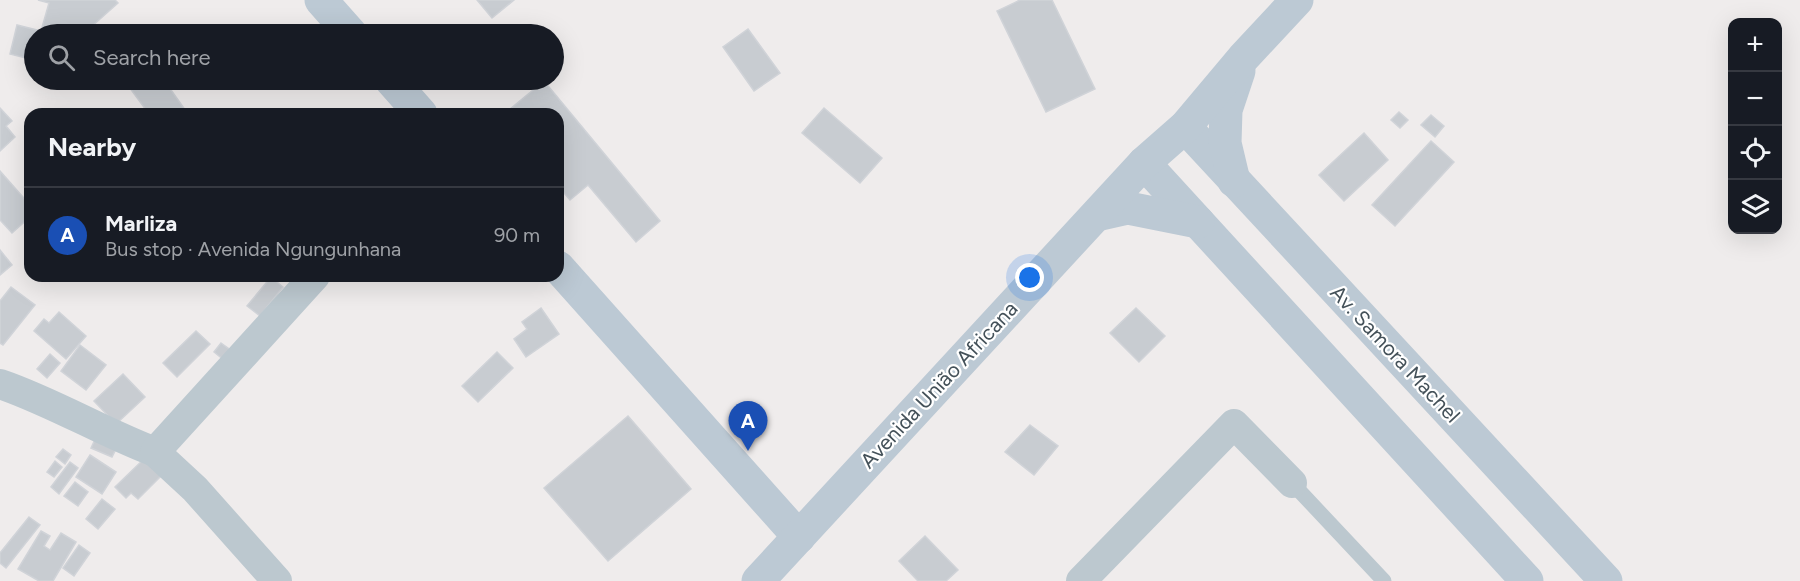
<!DOCTYPE html>
<html lang="en">
<head>
<meta charset="utf-8">
<style>
  :root { --surface:#171b24; --page:#20242c; --text:#f1f3f6; --muted:#9ea1a6; --line:#363941; --accent:#1a73e8 }
  body { margin:0; font-family:Figtree,sans-serif; background:var(--page); color:var(--text) }
  .controls { position:absolute; right:18px; top:18px; display:grid; overflow:hidden; border-radius:12px; box-shadow:0 6px 24px #0002 }
  .controls button { width:54px; height:54px; display:grid; place-items:center; padding:0; border:0; border-bottom:2px solid var(--line); background:var(--surface); color:var(--text); font:30px sans-serif }
  .you { position:absolute; left:1030px; top:278px; width:21px; height:21px; margin:-15px; border:4px solid #fff; border-radius:50%; background:#1a73e8; box-shadow:0 0 0 9px #1a73e833 }
  .badge { display:grid; place-items:center; width:39px; height:39px; border-radius:50%; background:var(--accent); color:#fff; font-size:20px; font-weight:700 }
  .pin { position:absolute; translate:-50% -50px; filter:drop-shadow(0 2px 3px #0008) }
  .pin::after { content:''; position:absolute; top:32px; width:21px; height:18px; background:inherit; clip-path:polygon(0 0,100% 0,50% 100%) }
  .list { margin:0; padding:0; list-style:none }
  h2 { display:flex; justify-content:space-between; align-items:center; height:78px; margin:0; padding:0 24px; font-size:26px }
  h2 small { font-size:20px; font-weight:400; color:var(--muted) }
  .list li { display:grid; grid-template-columns:39px 1fr auto; gap:18px; align-items:center; box-sizing:border-box; height:96px; padding:0 24px; border-top:2px solid var(--line) }
  .list b { display:block; font-size:22px; white-space:nowrap }
  .list p { margin:0; font-size:20px; white-space:nowrap; color:var(--muted) }
  .list em { font-size:20px; font-style:normal; color:var(--muted) }
  .icon { flex:none; width:33px; height:33px; fill:none; stroke:currentColor; stroke-width:2; stroke-linecap:round; stroke-linejoin:round }
  .map { position:relative; flex:none; width:1800px; height:581px; overflow:hidden }
  .search { position:absolute; background:var(--surface); box-shadow:0 6px 24px #0002; left:24px; top:24px; width:540px; height:66px; display:flex; align-items:center; gap:15px; box-sizing:border-box; padding:0 21px; border-radius:33px; color:var(--muted); font-size:22px }
  .panel { position:absolute; background:var(--surface); box-shadow:0 6px 24px #0002; left:24px; top:108px; width:540px; height:174px; border-radius:18px }
  .map>svg:first-child { display:block }
</style>
</head>
<body>
<div class="map">
<svg width="1800" height="581" viewBox="0 0 1800 581">
  <rect width="100%" height="100%" fill="#efecec"/>
  <g fill="#c8ccd1" stroke="#d0d3d8" stroke-width="1.5">
    <path d="M38,0H115L118,3L83,34H34V60L10,54L17,25L41,31L49,3Z"/>
    <path d="M477,0H514L492,18Z"/>
    <path d="M1020,0H1052L1095,89L1046,112L997,11Z"/>
    <path d="M748,29L780,73L754,91L723,47Z"/>
    <path d="M124,80H164L188,114H149Z"/>
    <path d="M544,81L660,221L636,242L588,185L570,200L558,186V114H504Z"/>
    <path d="M0,108L12,121L6,126L15,137L0,151Z"/>
    <path d="M824,108L882,158L860,183L802,133Z"/>
    <path d="M1399,112L1408,120L1400,128L1391,120Z"/>
    <path d="M1431,115L1444,126L1435,137L1421,125Z"/>
    <path d="M1364,133L1388,160L1344,201L1319,175Z"/>
    <path d="M1431,141L1454,162L1395,226L1372,205Z"/>
    <path d="M0,171L30,205V217L12,233L0,220Z"/>
    <path d="M0,250L12,265L0,275Z"/>
    <path d="M271,277L283,287L260,316L247,306Z"/>
    <path d="M11,287L35,305L3,345L0,343V301Z"/>
    <path d="M541,308L559,334L526,357L514,339L527,329L522,322Z"/>
    <path d="M1136,308L1165,336L1139,362L1110,333Z"/>
    <path d="M59,312L86,336L66,359L34,331L44,319L49,323Z"/>
    <path d="M196,331L210,344L177,377L163,363Z"/>
    <path d="M221,343L232,351L225,361L214,352Z"/>
    <path d="M80,345L106,365L86,390L61,371Z"/>
    <path d="M497,352L513,368L478,402L462,386Z"/>
    <path d="M50,354L60,363L47,378L37,369Z"/>
    <path d="M123,374L145,397L116,424L94,401Z"/>
    <path d="M628,416L691,489L608,561L544,488Z"/>
    <path d="M1030,425L1058,446L1034,475L1005,452Z"/>
    <path d="M97,435L118,445L112,457L91,448Z"/>
    <path d="M63,449L71,455L65,464L56,457Z"/>
    <path d="M90,455L116,472L102,494L76,477Z"/>
    <path d="M146,457L163,474L138,499L131,493L126,498L115,487Z"/>
    <path d="M55,461L62,467L54,477L47,472Z"/>
    <path d="M70,462L78,468L59,494L51,487Z"/>
    <path d="M75,482L88,492L78,506L64,496Z"/>
    <path d="M102,499L115,509L98,529L86,519Z"/>
    <path d="M29,517L40,525L6,568L0,563V553Z"/>
    <path d="M41,531L50,536L44,546L50,550L61,533L76,542L53,581H39L18,569Z"/>
    <path d="M925,536L958,570L946,581H918L899,561Z"/>
    <path d="M79,545L90,553L74,576L63,568Z"/>
  </g>
  <g fill="none" stroke-linecap="round" stroke-linejoin="round">
    <path stroke="#bcc8cf" stroke-width="15" d="M1292,483L1384,581"/>
    <g stroke="#bcc8cf" stroke-width="30">
      <path d="M0,384C53,402 102,432 155,452"/>
      <path d="M277,581L195,489L155,452L315,276"/>
      <path d="M1081,581L1234,424L1292,483"/>
    </g>
    <g stroke="#bcc9d4" stroke-width="33">
      <path d="M321,0L351,34"/>
      <path d="M391,80L421,114"/>
      <path d="M1185,127L1606,581"/>
      <path d="M1144,163L1527,581"/>
      <path d="M1234,181L1225,143L1226,110L1239,71"/>
      <path d="M1097,215L1128,208L1198,222"/>
      <path d="M558,267L799,537"/>
      <path d="M758,581L1144,163L1185,127L1243,58L1297,0"/>
    </g>
  </g>
  <g text-anchor="middle" stroke-width="4.5" stroke-linejoin="round" paint-order="stroke">
    <g font-size="21" fill="#445159" stroke="#fff">
      <text transform="translate(1395 354) rotate(47)" y="7">Av. Samora Machel</text>
      <text transform="translate(939 385) rotate(-47)" y="7">Avenida União Africana</text>
    </g>
  </g>
</svg>
<div class="controls">
<button>+</button>
<button>−</button>
<button><svg class="icon" aria-label="locate" viewBox="0 0 24 24"><circle cx="12" cy="12" r="6"/><path d="M12 2v4M12 18v4M2 12h4M18 12h4"/></svg></button>
<button><svg class="icon" aria-label="layers" viewBox="0 0 24 24"><path d="M12 4l9 5-9 5-9-5zM3 14l9 5 9-5"/></svg></button>
</div>
<div class="you"></div>
<div class="pin badge" style="left:748px;top:451px;background:#1a4fb4">A</div>
<div class="search"><svg class="icon" aria-label="search" viewBox="0 0 24 24"><circle cx="10" cy="10" r="6"/><path d="M15 15l6 6"/></svg>Search here</div>
<section class="panel">
<h2>Nearby<small></small></h2>
<ul class="list">
<li><span class="badge" style="background:#1a4fb4">A</span><div><b>Marliza</b><p>Bus stop · Avenida Ngungunhana</p></div><em>90 m</em></li>
</ul>
</section>
</div>
</body>
</html>
